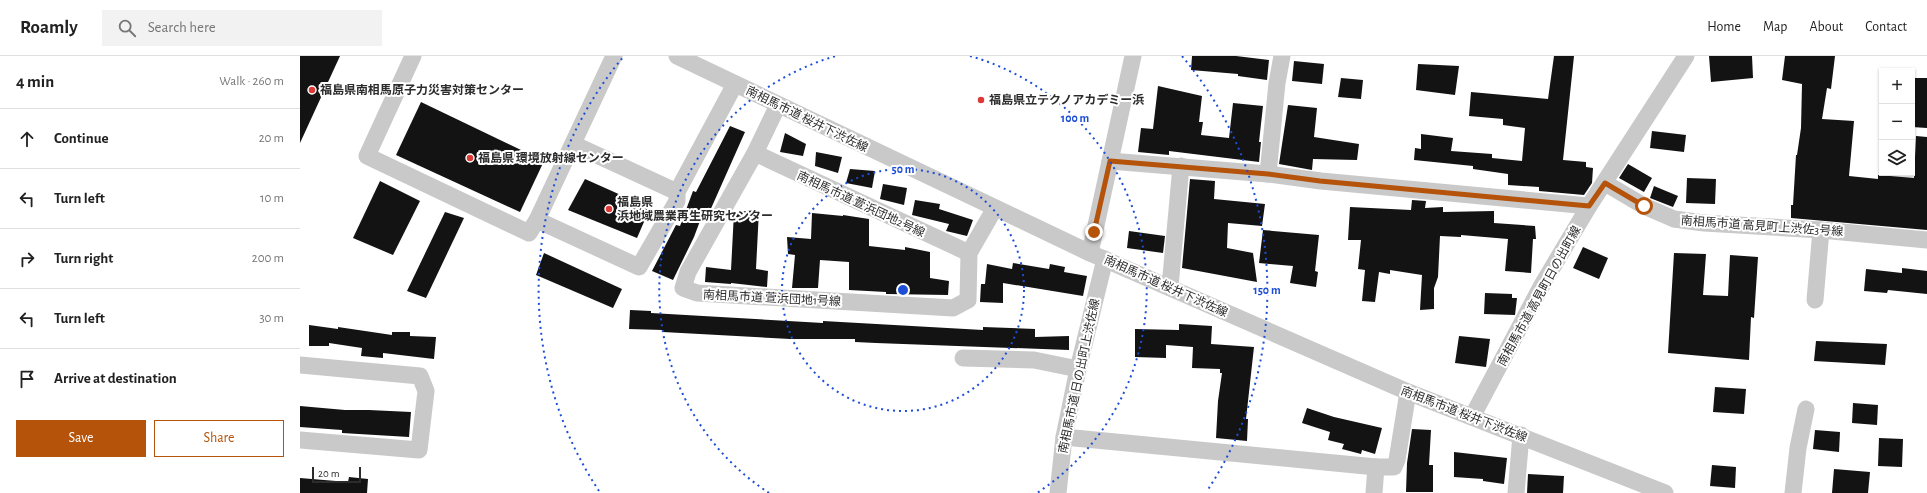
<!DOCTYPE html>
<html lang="en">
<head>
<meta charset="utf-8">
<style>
  :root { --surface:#fff; --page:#f2f2f2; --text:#222; --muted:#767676; --line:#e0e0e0; --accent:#b45309 }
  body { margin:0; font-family:"Alegreya Sans","Noto Sans JP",sans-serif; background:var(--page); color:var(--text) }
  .controls { position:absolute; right:12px; top:12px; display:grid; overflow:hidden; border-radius:0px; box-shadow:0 1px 3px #0004 }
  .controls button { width:36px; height:36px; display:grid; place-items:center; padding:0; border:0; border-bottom:1px solid var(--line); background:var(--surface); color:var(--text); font:20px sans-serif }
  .scale { position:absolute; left:12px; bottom:10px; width:49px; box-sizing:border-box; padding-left:4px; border:2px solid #2c2c2c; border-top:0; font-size:11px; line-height:14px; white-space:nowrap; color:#2c2c2c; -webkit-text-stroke:3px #fff; paint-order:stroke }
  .stop { position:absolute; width:12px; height:12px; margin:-9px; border:3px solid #b45309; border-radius:50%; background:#fff }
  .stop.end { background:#b45309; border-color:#fff; box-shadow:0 1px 4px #0008 }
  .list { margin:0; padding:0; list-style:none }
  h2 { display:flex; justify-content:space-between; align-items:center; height:52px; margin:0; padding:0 16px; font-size:17px }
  h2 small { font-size:13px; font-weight:400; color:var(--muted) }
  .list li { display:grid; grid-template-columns:26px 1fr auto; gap:12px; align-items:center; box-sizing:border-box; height:60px; padding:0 16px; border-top:1px solid var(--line) }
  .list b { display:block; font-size:15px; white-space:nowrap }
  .list em { font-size:13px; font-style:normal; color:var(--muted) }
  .actions { display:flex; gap:8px; padding:12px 16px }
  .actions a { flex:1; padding:9px 0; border:1px solid var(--accent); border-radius:0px; text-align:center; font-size:14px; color:var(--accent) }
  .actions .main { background:var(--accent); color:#fff }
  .icon { flex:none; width:22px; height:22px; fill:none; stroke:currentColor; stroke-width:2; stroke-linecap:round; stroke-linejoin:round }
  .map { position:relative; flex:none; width:1627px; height:437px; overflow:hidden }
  header { display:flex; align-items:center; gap:24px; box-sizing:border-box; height:56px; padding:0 20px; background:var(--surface); border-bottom:1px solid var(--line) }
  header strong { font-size:19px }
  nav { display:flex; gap:22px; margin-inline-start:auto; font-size:14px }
  .search { width:280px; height:36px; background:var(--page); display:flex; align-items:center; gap:10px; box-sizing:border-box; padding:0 14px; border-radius:0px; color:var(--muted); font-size:15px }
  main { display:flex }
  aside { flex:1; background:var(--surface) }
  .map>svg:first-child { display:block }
</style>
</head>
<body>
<header>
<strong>Roamly</strong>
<div class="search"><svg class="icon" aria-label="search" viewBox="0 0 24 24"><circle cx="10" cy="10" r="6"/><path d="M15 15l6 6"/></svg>Search here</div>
<nav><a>Home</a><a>Map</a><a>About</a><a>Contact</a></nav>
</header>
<main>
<aside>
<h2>4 min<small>Walk · 260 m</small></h2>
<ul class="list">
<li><svg class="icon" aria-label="ahead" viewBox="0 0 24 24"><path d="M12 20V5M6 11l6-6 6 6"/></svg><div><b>Continue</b></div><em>20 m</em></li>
<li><svg class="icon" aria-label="left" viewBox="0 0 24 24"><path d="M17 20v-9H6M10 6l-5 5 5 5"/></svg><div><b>Turn left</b></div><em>10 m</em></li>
<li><svg class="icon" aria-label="right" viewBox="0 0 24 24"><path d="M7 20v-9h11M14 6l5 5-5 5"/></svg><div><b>Turn right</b></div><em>200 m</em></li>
<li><svg class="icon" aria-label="left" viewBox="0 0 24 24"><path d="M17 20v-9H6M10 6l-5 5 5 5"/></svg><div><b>Turn left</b></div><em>30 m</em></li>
<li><svg class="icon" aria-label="arrive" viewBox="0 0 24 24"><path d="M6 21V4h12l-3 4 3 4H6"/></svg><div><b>Arrive at destination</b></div></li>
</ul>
<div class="actions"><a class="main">Save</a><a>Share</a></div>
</aside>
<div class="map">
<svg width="1627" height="437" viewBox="0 0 1627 437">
  <rect width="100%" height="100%" fill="#fff"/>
  <g fill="#131313">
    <path d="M0,0H40L0,87Z"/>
    <path d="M892,0H936L969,4L967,24L938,20V18L891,14Z"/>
    <path d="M1254,0H1274L1263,104L1286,106V111L1293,112L1292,127L1284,139L1239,135V131L1208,129V118L1173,113V110L1114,104L1115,92L1121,93V78L1153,82L1151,95L1192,98V102L1222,105L1225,72L1203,69V63L1169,60L1171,36L1248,43Z"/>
    <path d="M1409,0H1452L1453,22L1411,26Z"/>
    <path d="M1485,0H1535L1531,33L1527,32L1522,63L1554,65L1549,120L1578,123V119L1614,122L1616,80L1627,81V174L1491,162V149H1493L1496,99H1497L1501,72L1502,28L1482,24Z"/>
    <path d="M994,5L1024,8L1022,28L992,25Z"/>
    <path d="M1118,8L1159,10L1155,39L1116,34Z"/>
    <path d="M1041,22L1063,24L1061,43L1038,41Z"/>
    <path d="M1612,22H1627V72L1612,71Z"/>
    <path d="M858,30L902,40L899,66H903L901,79L929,82L933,47L963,50L959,86H961L959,106L869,95V99L838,96L841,72L853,73Z"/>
    <path d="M121,46L244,105L220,156L96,99Z"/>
    <path d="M988,49L1017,52L1014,81L1059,88L1057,104L1013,103L1012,114L979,108Z"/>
    <path d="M430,70L445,76L409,157V151L406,158L403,157L394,181L373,224L352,215L376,169L380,170L393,135L396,136Z"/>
    <path d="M1352,75L1386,79L1384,96L1350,92Z"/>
    <path d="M485,77L506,88L503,100L480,96Z"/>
    <path d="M516,96L542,101L538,117L515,110Z"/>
    <path d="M1328,108L1352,122L1344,136L1319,122Z"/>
    <path d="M550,113L575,115L572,132L546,127Z"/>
    <path d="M1387,122L1416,123L1415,148L1386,147Z"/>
    <path d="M285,123L350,152L337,182L268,154Z"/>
    <path d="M890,123L915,125L914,143L965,148L962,170L928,167L927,192L953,197L957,226L882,212Z"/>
    <path d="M80,125L120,145L93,199L53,182Z"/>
    <path d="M583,128L607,132L604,149L580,143Z"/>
    <path d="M1354,130L1378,140L1373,151L1350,142Z"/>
    <path d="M615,144L640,148L639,153L673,164L667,180L646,175L649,168L612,159Z"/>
    <path d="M1112,144L1126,145L1125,152L1143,151V156L1194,155V167L1235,170L1236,183H1233L1231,217L1205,215L1208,183L1161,179V181L1140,180L1138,221L1134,232V253L1120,254L1122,219L1090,214V218L1079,216L1075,246L1062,245L1065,214L1058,213L1061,184H1048L1050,151L1111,154Z"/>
    <path d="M459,154L456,213L468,215L467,231L431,227V228L405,226L406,211L431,214L434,156Z"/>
    <path d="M145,156L164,162L126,242L107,235Z"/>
    <path d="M512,157L543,160V159L569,163V190L605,194V191L630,196V222L649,225L648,239L586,238V236L549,234V206L520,204L518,232H492L495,199L488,198L487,181L511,183Z"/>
    <path d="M963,174L1019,179L1015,215L1018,216L1016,231L990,227L993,210L959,207Z"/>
    <path d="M829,175L865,180L863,197L827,192Z"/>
    <path d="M1283,191L1308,202L1299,223L1273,212Z"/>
    <path d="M244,197L322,233L313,252L236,219Z"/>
    <path d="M1374,197L1406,198L1403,239L1428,240L1430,199L1458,201L1454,262L1451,261L1449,304L1368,297Z"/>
    <path d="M713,207L749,213L750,208L765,211L764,216L787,220L783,240L703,227V247L680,246L681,228H685L687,208L712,213Z"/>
    <path d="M1602,212L1627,215V238L1588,234L1587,237L1564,235L1566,213L1602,217Z"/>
    <path d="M1185,237L1212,238V242H1217L1215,259L1184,258Z"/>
    <path d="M330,254L351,255V257L523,267V265L683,274V271L735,273V281L769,280V294L576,287L555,286V283H490L363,276V274L329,273Z"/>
    <path d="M879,268L912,270L911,288L954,291L946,363H948L947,385L916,382L918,345L922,317H920V313L892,312L893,291L866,289V302L835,301V273L879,274Z"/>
    <path d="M9,269L38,273V271L92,279V276H110V280L136,281L134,303L83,297V302L61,300L62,292L29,287V290H9Z"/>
    <path d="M1159,280L1190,283L1186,311L1155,307Z"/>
    <path d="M1516,285L1587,288L1585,309L1514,305Z"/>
    <path d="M1415,331L1446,333L1444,358L1413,356Z"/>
    <path d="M1553,347L1578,349L1577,369L1552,367Z"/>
    <path d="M0,350L45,354H69L111,356L109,381L42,377V374L0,371Z"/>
    <path d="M1007,352L1034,361L1082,372L1075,398L1062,394L1061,398L1042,393L1044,388L1028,384L1030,376L1002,367Z"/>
    <path d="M1112,373L1131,374L1129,409H1133V436H1106L1107,407Z"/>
    <path d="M1515,374L1540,376L1539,396L1513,393Z"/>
    <path d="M1579,382L1603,383L1602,411L1578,410Z"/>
    <path d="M1154,396L1207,402L1204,428L1183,425V423L1154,421Z"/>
    <path d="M1412,409L1436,411L1435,432L1410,430Z"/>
    <path d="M1534,413L1570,416L1568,437H1532Z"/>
    <path d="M1228,418L1264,420L1263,437H1227Z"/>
    <path d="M49,421L68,423L67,437H0V422L48,426Z"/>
  </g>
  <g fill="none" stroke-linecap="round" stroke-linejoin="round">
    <g stroke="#c9c9c9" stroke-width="17">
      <path d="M113,0L67,100L229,177L237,164L339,211L377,145V136L435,28"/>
      <path d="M377,0L790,197L1108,336L1365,437"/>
      <path d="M478,49L455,97L388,216L383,232L397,237L653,252L668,244L669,197L695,152"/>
      <path d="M273,88L377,136"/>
      <path d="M455,97L669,197"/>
      <path d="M810,105L968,118L1021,125L1289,150"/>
      <path d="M968,118L977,27L982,0"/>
      <path d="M1305,127L1344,150L1374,163L1404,167L1521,174L1627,184"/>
      <path d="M237,164L314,0"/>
      <path d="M790,197L833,0"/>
      <path d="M870,231L881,110"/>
      <path d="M1515,244L1521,174"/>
      <path d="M663,302L734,304L778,313"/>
      <path d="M0,309L120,320L126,335L119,394L0,384"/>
      <path d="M1172,361L1242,229L1289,150L1386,0"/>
      <path d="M764,381L1076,411H1094L1097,404L1108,336"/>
      <path d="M758,437L764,381L778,313L805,203"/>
      <path d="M1074,437L1076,411"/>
      <path d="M1216,437L1221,379"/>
      <path d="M1493,437L1498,392L1506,353"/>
    </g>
  </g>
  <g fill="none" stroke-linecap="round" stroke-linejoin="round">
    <path stroke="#b45309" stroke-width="5" d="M794,176L810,105L968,118L1020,125L1289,150L1305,127L1344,150"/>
  </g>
  <g fill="none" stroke="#1d4ed8" stroke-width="2" stroke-dasharray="2 4">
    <circle cx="603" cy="234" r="121"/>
    <path d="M469 437A243 243 0 0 1 536 0M670 0A243 243 0 0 1 737 437"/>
    <path d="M299 435A364 364 0 0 1 324 0M882 0A364 364 0 0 1 907 435"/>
  </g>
  <g fill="#dc3a36" stroke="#fff" stroke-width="1.5">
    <circle cx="12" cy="34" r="4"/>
    <circle cx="681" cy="44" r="4"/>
    <circle cx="170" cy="102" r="4"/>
    <circle cx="309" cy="153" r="4"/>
  </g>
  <g text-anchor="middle" stroke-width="4" stroke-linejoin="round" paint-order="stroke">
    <g font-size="12" font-weight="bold" fill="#2c2c2c" stroke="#fff" text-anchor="start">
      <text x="20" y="38">福島県南相馬原子力災害対策センター</text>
      <text x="689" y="48">福島県立テクノアカデミー浜</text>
      <text x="178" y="106">福島県 環境放射線センター</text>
      <text x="317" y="150">福島県<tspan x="317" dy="14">浜地域農業再生研究センター</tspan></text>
    </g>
    <g font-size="12" fill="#2c2c2c" stroke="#fff">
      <text transform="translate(507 63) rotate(26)" y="4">南相馬市道 桜井下渋佐線</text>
      <text transform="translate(561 148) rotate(25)" y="4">南相馬市道 萱浜団地2号線</text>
      <text transform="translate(1462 170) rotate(4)" y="4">南相馬市道 高見町上渋佐3号線</text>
      <text transform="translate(866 230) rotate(24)" y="4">南相馬市道 桜井下渋佐線</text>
      <text transform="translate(1239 240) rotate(-61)" y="4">南相馬市道 高見町日の出町線</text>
      <text transform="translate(472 242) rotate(3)" y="4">南相馬市道 萱浜団地1号線</text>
      <text transform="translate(779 320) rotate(-78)" y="4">南相馬市道 日の出町上渋佐線</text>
      <text transform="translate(1164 358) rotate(21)" y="4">南相馬市道 桜井下渋佐線</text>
    </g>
  </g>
  <circle cx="603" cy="234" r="6" fill="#1d4ed8" stroke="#fff" stroke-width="2"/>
  <g font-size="12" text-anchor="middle" font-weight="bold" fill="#1d4ed8" stroke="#fff" stroke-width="4" stroke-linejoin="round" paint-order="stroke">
    <text x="775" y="66">100 m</text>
    <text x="603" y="117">50 m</text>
    <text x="967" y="238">150 m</text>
  </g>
</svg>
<div class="controls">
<button>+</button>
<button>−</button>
<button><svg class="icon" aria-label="layers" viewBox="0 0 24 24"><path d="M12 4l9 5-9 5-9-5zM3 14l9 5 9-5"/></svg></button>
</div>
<div class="scale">20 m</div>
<div class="stop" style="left:1344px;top:150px"></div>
<div class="stop end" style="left:794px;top:176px"></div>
</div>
</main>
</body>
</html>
